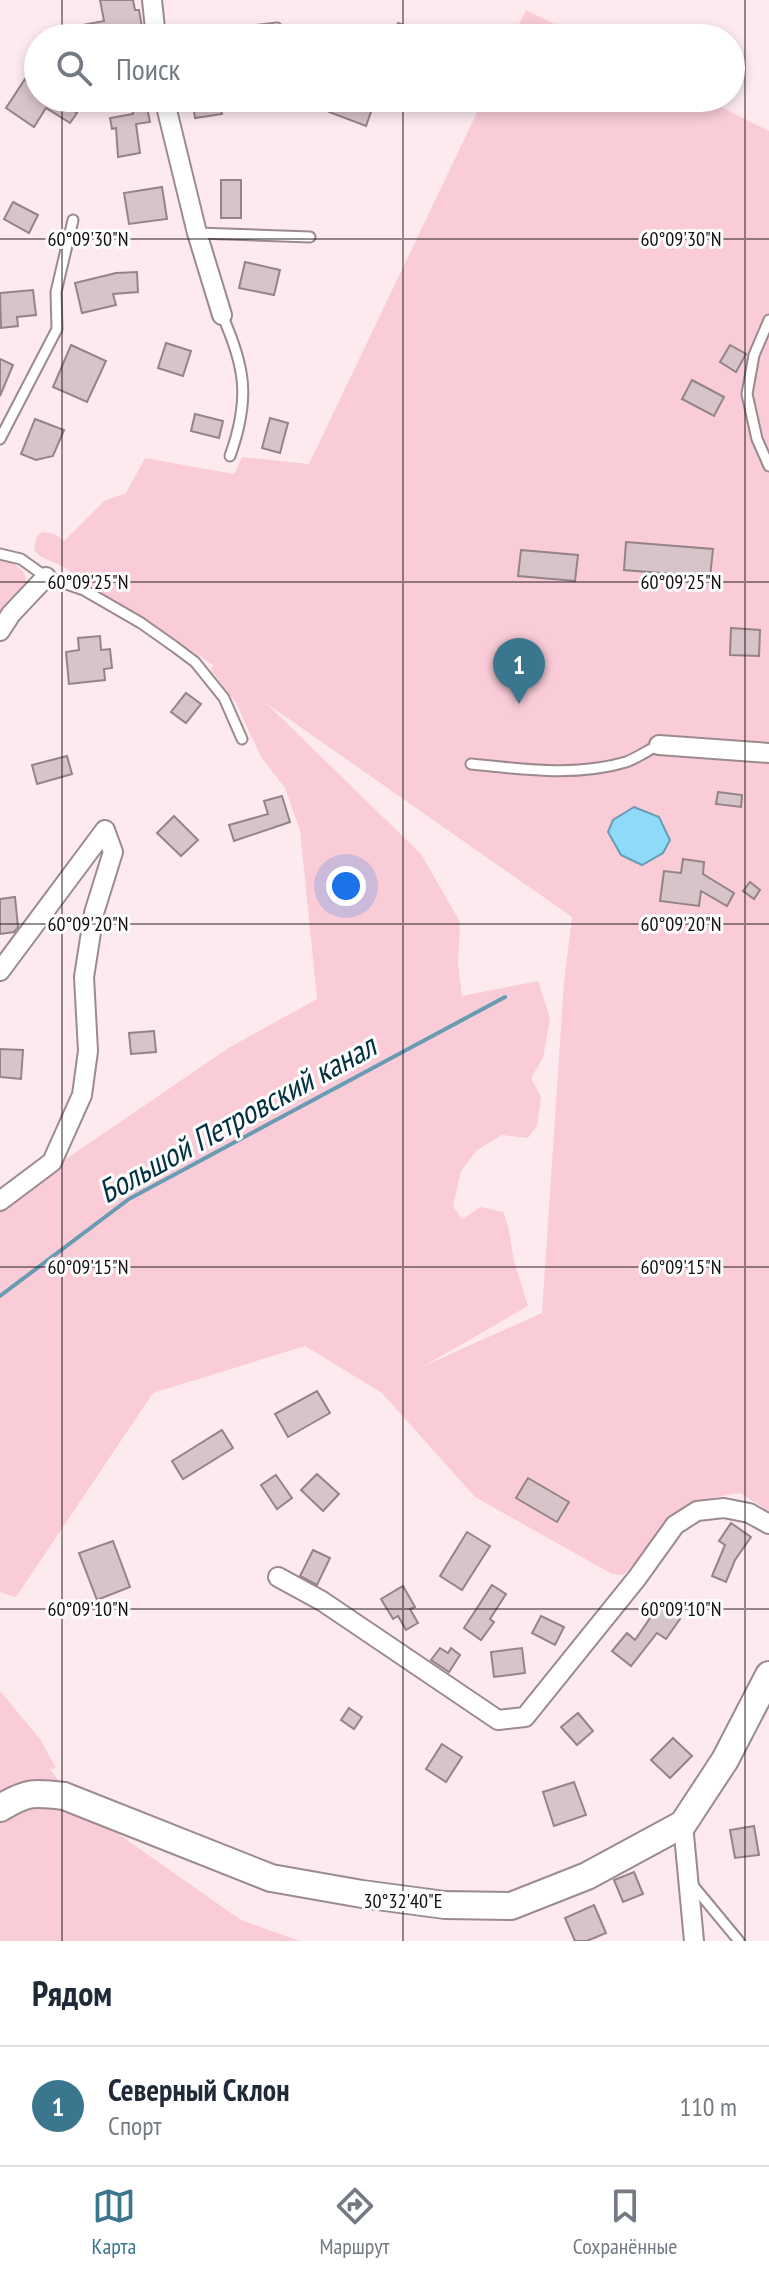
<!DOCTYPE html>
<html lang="ru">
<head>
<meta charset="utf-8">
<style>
  :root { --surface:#fff; --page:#f6f6f7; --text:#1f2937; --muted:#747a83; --line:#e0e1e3; --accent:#3a768d }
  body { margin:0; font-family:"PT Sans Narrow",sans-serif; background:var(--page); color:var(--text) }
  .you { position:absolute; left:346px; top:886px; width:28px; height:28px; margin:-20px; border:6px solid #fff; border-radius:50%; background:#1a73e8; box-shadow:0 0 0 12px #1a73e833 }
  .badge { display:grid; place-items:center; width:52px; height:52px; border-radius:50%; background:var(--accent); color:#fff; font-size:26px; font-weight:700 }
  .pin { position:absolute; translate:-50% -66px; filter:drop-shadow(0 2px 4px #0008) }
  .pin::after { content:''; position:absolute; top:42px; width:28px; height:24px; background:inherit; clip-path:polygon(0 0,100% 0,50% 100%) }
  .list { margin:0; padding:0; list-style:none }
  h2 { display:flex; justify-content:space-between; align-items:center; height:104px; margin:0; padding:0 32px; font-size:34px }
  h2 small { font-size:26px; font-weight:400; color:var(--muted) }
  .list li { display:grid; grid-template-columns:52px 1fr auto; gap:24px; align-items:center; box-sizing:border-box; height:120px; padding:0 32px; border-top:2px solid var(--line) }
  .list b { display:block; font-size:30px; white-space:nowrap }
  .list p { margin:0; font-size:26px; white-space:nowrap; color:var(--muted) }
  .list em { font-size:26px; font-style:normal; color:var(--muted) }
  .icon { flex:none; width:44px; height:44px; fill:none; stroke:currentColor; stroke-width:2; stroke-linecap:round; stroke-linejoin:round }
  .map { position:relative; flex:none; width:769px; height:1941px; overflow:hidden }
  .search { position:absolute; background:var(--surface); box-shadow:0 4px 12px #0003; left:24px; right:24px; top:24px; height:88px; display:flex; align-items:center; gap:20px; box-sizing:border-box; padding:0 28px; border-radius:44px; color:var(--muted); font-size:30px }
  .sheet { height:224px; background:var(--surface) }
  nav { display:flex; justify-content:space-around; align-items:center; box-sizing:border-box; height:112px; border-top:2px solid var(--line); background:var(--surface); font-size:22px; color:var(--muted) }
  nav a { display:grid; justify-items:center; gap:4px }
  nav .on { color:var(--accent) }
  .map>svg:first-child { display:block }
</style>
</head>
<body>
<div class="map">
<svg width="769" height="1941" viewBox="0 0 769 1941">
  <rect width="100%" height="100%" fill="#fdeaef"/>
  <g fill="#f9ccd8" fill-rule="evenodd">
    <path d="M526,10L583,38H512Z"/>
    <path d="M484,98H703L769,131V1511L740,1493L694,1501L623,1575L612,1574L475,1497L382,1393L305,1346L153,1393L16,1597L0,1592V1204L230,1047L317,999L300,830L285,788L261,757L236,703L211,670L213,665L174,639L172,641L62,566L40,556L34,550L37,536L42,532L55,534L64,541L104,501L126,493L145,458L234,474L242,457L309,464ZM266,703L572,917L564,982L542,1313L424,1366L528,1306L514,1261L508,1226L503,1212L481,1207L462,1219L453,1206L461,1171L477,1150L502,1135L528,1138L537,1126L541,1097L531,1078L543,1058L550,1018L538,981L462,996L458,964L460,922L421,854Z"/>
    <path d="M0,558C47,573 19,598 0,624Z"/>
    <path d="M0,1691L40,1739L56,1768L50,1769L77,1805L241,1920L300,1941H0Z"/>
  </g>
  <path fill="#8edaf9" stroke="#699cb2" stroke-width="2" d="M634,807L659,817L670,840L663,853L642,865L621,855L608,832L613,820Z"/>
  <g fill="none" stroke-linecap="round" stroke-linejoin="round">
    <path stroke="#699cb2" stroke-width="4" d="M0,1296L129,1199L505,997"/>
  </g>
  <g fill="#d6c4c8" stroke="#948388" stroke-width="2">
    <path d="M100,0H133L135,10H139L144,38H46L45,32L104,21Z"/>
    <path d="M398,23L436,36V38H392Z"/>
    <path d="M25,79L38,88V98H54L77,113L70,123L46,108L34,127L6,108Z"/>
    <path d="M130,98H145L150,122L136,124L140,153L118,157L116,128L112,129L110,118L133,114Z"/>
    <path d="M192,98H219L222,114L195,118Z"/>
    <path d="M334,98H376L366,126L329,112Z"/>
    <rect x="221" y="180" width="20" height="38"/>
    <path d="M162,187L167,219L129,224L124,193Z"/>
    <path d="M13,202L38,215L29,233L4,219Z"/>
    <path d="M245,262L280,270L274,295L239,288Z"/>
    <path d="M137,272L138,292L113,294L116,305L82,313L75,283L116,273Z"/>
    <path d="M33,290L36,315L17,317L18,326L1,328L0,293Z"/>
    <path d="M166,343L191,351L183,376L158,368Z"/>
    <path d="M71,345L106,361L87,402L53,387Z"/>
    <path d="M730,345L746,354L736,372L720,362Z"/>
    <path d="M0,359L13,365L0,396Z"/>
    <path d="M692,380L724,397L714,416L682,399Z"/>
    <path d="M195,414L223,421L219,438L191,431Z"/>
    <path d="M270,418L288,423L280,453L262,448Z"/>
    <path d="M35,419L64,430L53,456L36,460L21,454Z"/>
    <path d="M626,542L713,549L710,577L624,570Z"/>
    <path d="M521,550L578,555L575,581L518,576Z"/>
    <path d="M731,628L760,630L759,656L730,655Z"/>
    <path d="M100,636L101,650L110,649L112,668L104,669L105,680L69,684L66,652L79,650L78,638Z"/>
    <path d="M186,693L201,704L186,723L171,712Z"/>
    <path d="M67,756L72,774L37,784L32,765Z"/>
    <path d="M718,792L742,795L741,807L716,804Z"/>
    <path d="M282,796L290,822L234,841L229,825L268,814L264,801Z"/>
    <path d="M174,816L198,840L181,856L157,833Z"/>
    <path d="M683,859L704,862L703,874L734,893L727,906L701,891L699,906L660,901L664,871L681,873Z"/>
    <path d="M750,882L760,890L754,899L743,891Z"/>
    <path d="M15,897L18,927L14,932L0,934V899Z"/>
    <path d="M154,1031L156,1052L131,1054L129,1033Z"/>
    <path d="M0,1049L23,1050L21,1079L0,1077Z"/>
    <path d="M317,1391L330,1413L288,1437L275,1414Z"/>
    <path d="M222,1430L233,1448L183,1479L172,1461Z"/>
    <path d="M317,1474L339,1494L323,1511L301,1490Z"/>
    <path d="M276,1475L292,1498L277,1509L261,1485Z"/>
    <path d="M528,1478L569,1502L557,1522L516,1498Z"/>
    <path d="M731,1523L751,1537L735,1560L726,1582L712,1576L725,1545L719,1541Z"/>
    <path d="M467,1532L490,1546L462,1590L440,1576Z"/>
    <path d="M113,1541L130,1587L97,1600L79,1553Z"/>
    <path d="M313,1550L330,1558L317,1585L300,1576Z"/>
    <path d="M492,1585L506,1594L490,1619L494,1622L481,1640L464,1628Z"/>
    <path d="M403,1586L415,1607L410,1609L418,1623L406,1630L398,1616L393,1619L381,1599Z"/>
    <path d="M659,1605L680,1619L666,1639L657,1633L631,1666L612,1651L627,1633L635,1640Z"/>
    <path d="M541,1616L564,1627L555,1645L532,1633Z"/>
    <path d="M440,1648L448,1653L451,1648L460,1655L449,1672L431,1660Z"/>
    <path d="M522,1648L525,1673L494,1677L491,1652Z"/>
    <path d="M349,1708L362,1717L354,1729L341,1720Z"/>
    <path d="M578,1713L593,1731L577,1745L561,1727Z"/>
    <path d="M673,1738L692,1756L670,1778L651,1760Z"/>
    <path d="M442,1744L462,1757L446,1782L426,1769Z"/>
    <path d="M574,1782L586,1815L554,1826L543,1792Z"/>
    <path d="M754,1826L759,1855L735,1858L730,1830Z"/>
    <path d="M634,1872L643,1894L623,1902L614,1880Z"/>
    <path d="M594,1905L606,1933L587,1941H575L565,1918Z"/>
  </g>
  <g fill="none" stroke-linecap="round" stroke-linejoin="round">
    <defs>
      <g id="lane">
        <path d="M192,38L277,28"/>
        <path d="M197,233L310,237"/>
        <path d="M222,315C246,368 250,400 230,456"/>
        <path d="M769,320L754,355L747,394L757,439L769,466"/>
        <path d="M0,439L57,329L56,292L73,220"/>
        <path d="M0,554L21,559L46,577L84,590L141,623L175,647L195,662L224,698L242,739"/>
        <path d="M471,764C521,769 576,777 626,762C637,758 648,750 659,745"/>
        <path d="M691,1883L739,1941"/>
      </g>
      <g id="street">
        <path d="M152,0L156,38"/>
        <path d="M164,98L197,233L222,315"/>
        <path d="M0,631L11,614L46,577"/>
        <path d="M659,745L769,753"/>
        <path d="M0,971L105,830L113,852L94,913L84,977L88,1051L82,1095L52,1162L0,1201"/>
        <path d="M278,1577L322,1601L498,1720L525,1717L637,1578L675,1525L697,1511L724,1508L749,1513L769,1524"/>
        <path d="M683,1824L694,1941"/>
      </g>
      <path id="secondary" d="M0,1808C27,1792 33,1792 64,1796L271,1878L362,1894L445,1905L511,1906L587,1876L683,1824L725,1760L769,1675"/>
    </defs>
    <use href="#lane" stroke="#9b8a8e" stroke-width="13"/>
    <use href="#street" stroke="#9b8a8e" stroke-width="22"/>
    <use href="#secondary" stroke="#9b8a8e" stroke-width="30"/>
    <use href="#lane" stroke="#fff" stroke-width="9"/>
    <use href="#street" stroke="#fff" stroke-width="18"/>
    <use href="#secondary" stroke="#fff" stroke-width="26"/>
  </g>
  <path fill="none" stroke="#120c0e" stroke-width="2" stroke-opacity="0.45" d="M62,0V38M403,0V38M745,0V1941M62,98V1941M403,98V1941M0,239H769M0,582H769M0,924H769M0,1267H769M0,1609H769"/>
  <g text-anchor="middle" stroke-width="6" stroke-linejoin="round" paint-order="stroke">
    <g font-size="32" font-style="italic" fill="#003040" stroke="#fdfdfd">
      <text transform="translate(237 1119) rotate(-29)" y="11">Большой Петровский канал</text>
    </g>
  </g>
  <g font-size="20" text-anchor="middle" fill="#120c0e" stroke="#fdfdfd" stroke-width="6" stroke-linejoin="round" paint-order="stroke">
    <text x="88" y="246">60°09'30"N</text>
    <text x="681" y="246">60°09'30"N</text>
    <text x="88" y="589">60°09'25"N</text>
    <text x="681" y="589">60°09'25"N</text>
    <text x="88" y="931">60°09'20"N</text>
    <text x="681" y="931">60°09'20"N</text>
    <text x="88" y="1274">60°09'15"N</text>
    <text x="681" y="1274">60°09'15"N</text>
    <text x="88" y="1616">60°09'10"N</text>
    <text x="681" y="1616">60°09'10"N</text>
    <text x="403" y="1908">30°32'40"E</text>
  </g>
</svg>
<div class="you"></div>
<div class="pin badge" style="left:519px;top:704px">1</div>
<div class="search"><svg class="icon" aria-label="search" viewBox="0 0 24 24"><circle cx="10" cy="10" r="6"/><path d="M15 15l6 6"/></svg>Поиск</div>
</div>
<section class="sheet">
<h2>Рядом<small></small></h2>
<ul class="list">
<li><span class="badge">1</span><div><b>Северный Склон</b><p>Спорт</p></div><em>110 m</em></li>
</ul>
</section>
<nav>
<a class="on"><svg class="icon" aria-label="map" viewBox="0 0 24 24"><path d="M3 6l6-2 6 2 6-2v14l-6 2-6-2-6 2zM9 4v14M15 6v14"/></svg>Карта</a>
<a><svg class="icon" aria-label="directions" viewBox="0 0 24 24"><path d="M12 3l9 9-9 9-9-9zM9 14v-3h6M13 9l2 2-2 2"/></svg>Маршрут</a>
<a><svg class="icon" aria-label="saved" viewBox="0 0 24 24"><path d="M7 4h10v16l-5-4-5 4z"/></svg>Сохранённые</a>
</nav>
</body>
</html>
